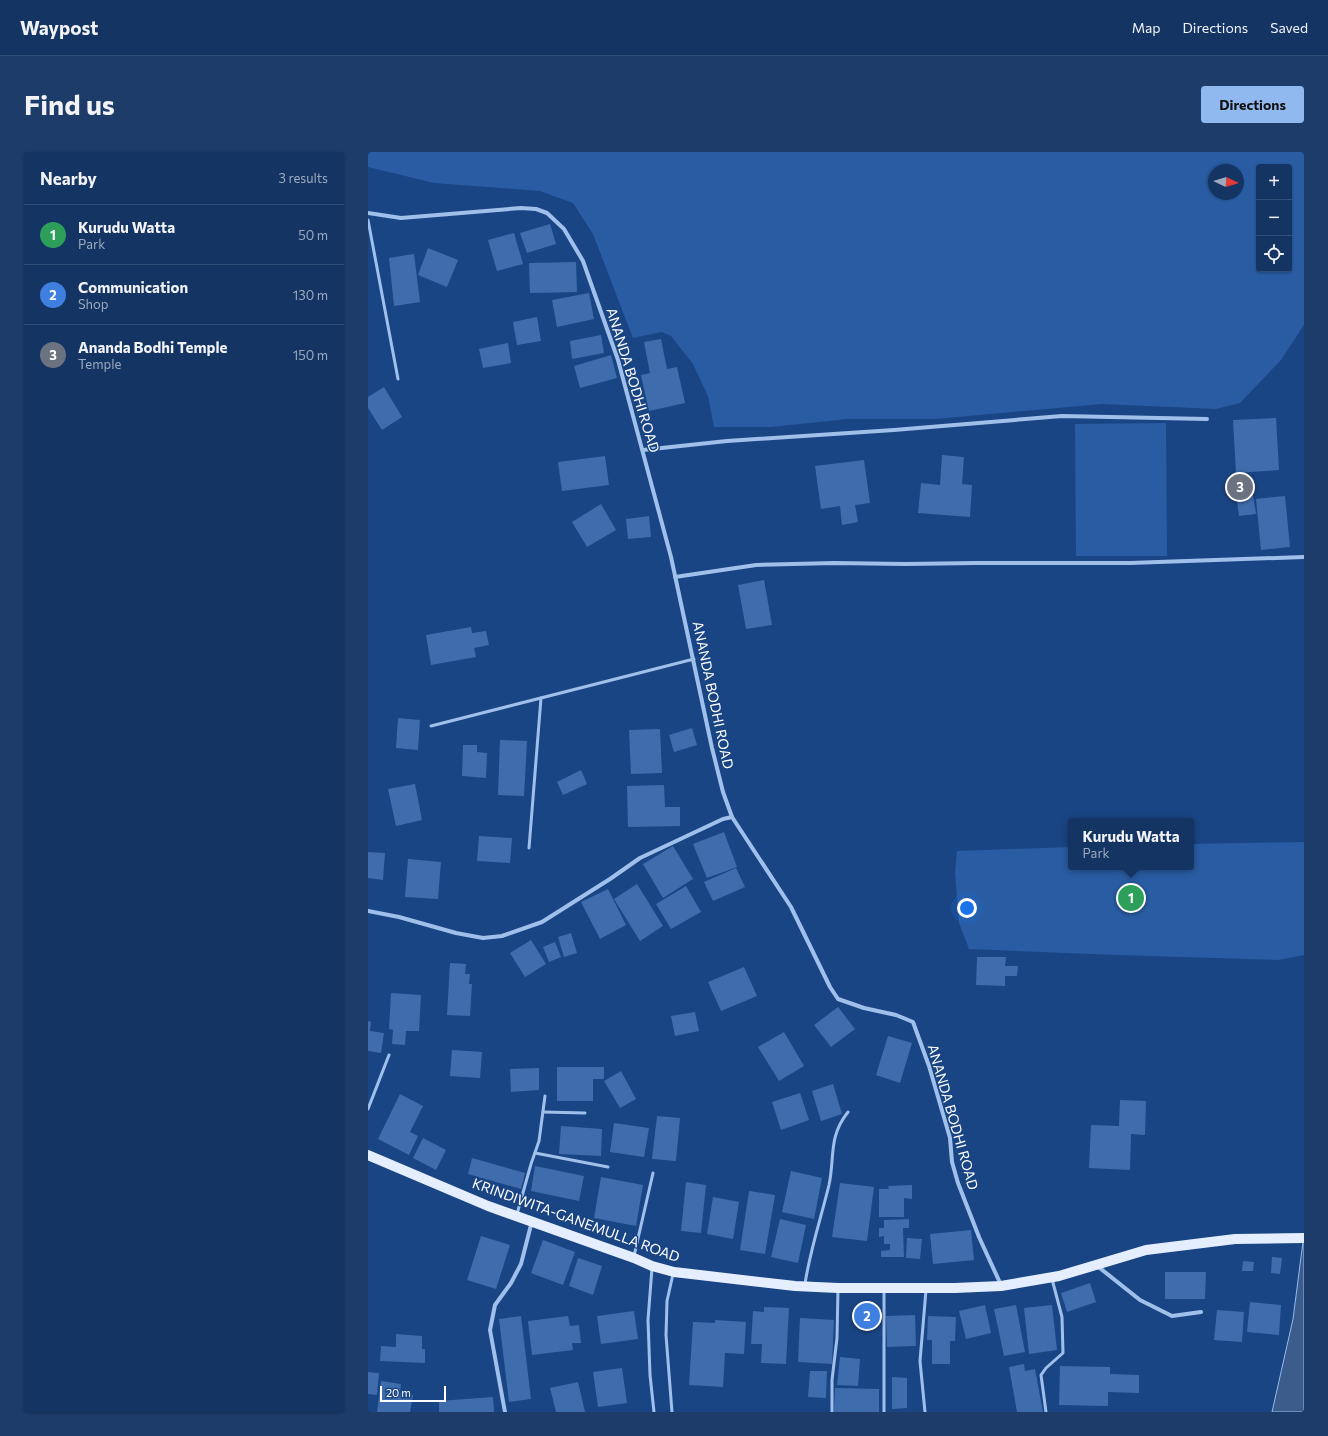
<!DOCTYPE html>
<html lang="en">
<head>
<meta charset="utf-8">
<style>
  :root { --surface:#143463; --page:#1d3c69; --text:#f1f3f6; --muted:#9daabe; --line:#334f78; --accent:#90b9f0 }
  body { margin:0; font-family:Commissioner,sans-serif; background:var(--page); color:var(--text) }
  .controls { position:absolute; right:12px; top:12px; display:grid; overflow:hidden; border-radius:4px; box-shadow:0 1px 3px #0004 }
  .controls button { width:36px; height:36px; display:grid; place-items:center; padding:0; border:0; border-bottom:1px solid var(--line); background:var(--surface); color:var(--text); font:20px sans-serif }
  .compass { position:absolute; left:840px; top:12px; width:36px; height:36px; border-radius:50%; background:var(--surface); box-shadow:0 1px 3px #0004; rotate:94deg }
  .scale { position:absolute; left:12px; bottom:10px; width:66px; box-sizing:border-box; padding-left:4px; border:2px solid #fff; border-top:0; font-size:11px; line-height:14px; white-space:nowrap; color:#fff; -webkit-text-stroke:3px #1a4584; paint-order:stroke }
  .you { position:absolute; left:599px; top:756px; width:14px; height:14px; margin:-10px; border:3px solid #fff; border-radius:50%; background:#1a73e8; box-shadow:0 0 0 6px #1a73e833 }
  .badge { display:grid; place-items:center; width:26px; height:26px; border-radius:50%; background:var(--accent); color:#fff; font-size:13px; font-weight:700 }
  .pin { position:absolute; translate:-50% -50%; border:2px solid #fff; box-shadow:0 1px 4px #0006 }
  .popup { position:absolute; left:700px; top:666px; width:126px; height:52px; box-sizing:border-box; display:grid; place-content:center; border-radius:4px; background:var(--surface); filter:drop-shadow(0 1px 3px #0005); font-size:13px; white-space:nowrap; color:var(--muted) }
  .popup b { font-size:15px; color:var(--text) }
  .popup::after { content:''; position:absolute; left:50%; top:100%; margin-left:-8px; border:8px solid transparent; border-top-color:var(--surface) }
  .list { margin:0; padding:0; list-style:none }
  h2 { display:flex; justify-content:space-between; align-items:center; height:52px; margin:0; padding:0 16px; font-size:17px }
  h2 small { font-size:13px; font-weight:400; color:var(--muted) }
  .list li { display:grid; grid-template-columns:26px 1fr auto; gap:12px; align-items:center; box-sizing:border-box; height:60px; padding:0 16px; border-top:1px solid var(--line) }
  .list b { display:block; font-size:15px; white-space:nowrap }
  .list p { margin:0; font-size:13px; white-space:nowrap; color:var(--muted) }
  .list em { font-size:13px; font-style:normal; color:var(--muted) }
  .icon { flex:none; width:22px; height:22px; fill:none; stroke:currentColor; stroke-width:2; stroke-linecap:round; stroke-linejoin:round }
  .map { position:relative; flex:none; width:936px; height:1260px; overflow:hidden; border-radius:4px }
  header { display:flex; align-items:center; gap:24px; box-sizing:border-box; height:56px; padding:0 20px; background:var(--surface); border-bottom:1px solid var(--line) }
  header strong { font-size:19px }
  nav { display:flex; gap:22px; margin-inline-start:auto; font-size:14px }
  .intro { display:flex; align-items:center; justify-content:space-between; box-sizing:border-box; height:96px; padding:0 24px }
  h1 { margin:0; font-size:28px }
  .button { padding:10px 18px; border-radius:4px; background:var(--accent); color:#111; font-size:14px; font-weight:700 }
  main { display:flex; gap:24px; padding:0 24px }
  aside { flex:1; background:var(--surface); border-radius:4px; box-shadow:0 1px 3px #0004 }
  .map>svg:first-child { display:block }
</style>
</head>
<body>
<header>
<strong>Waypost</strong>
<nav><a>Map</a><a>Directions</a><a>Saved</a></nav>
</header>
<div class="intro"><h1>Find us</h1><a class="button">Directions</a></div>
<main>
<aside>
<h2>Nearby<small>3 results</small></h2>
<ul class="list">
<li><span class="badge" style="background:#2e9e5b">1</span><div><b>Kurudu Watta</b><p>Park</p></div><em>50 m</em></li>
<li><span class="badge" style="background:#3f7fe0">2</span><div><b>Communication</b><p>Shop</p></div><em>130 m</em></li>
<li><span class="badge" style="background:#6b7280">3</span><div><b>Ananda Bodhi Temple</b><p>Temple</p></div><em>150 m</em></li>
</ul>
</aside>
<div class="map">
<svg width="936" height="1260" viewBox="0 0 936 1260">
  <rect width="100%" height="100%" fill="#1a4584"/>
  <g fill="#295ca2" fill-rule="evenodd">
    <path d="M0,0H936V173L913,208L872,251L848,257L734,252L567,267H480L403,275H346L340,244L325,212L303,184L294,180L265,186L225,82L205,51L172,39L66,31L0,15ZM891,15H921V117H891ZM846,18H870V42H846Z"/>
    <path d="M798,271L799,404H708L707,272Z"/>
    <path d="M936,690V803L910,808L749,803L601,797L591,771L587,722L589,699L703,695V715H823V692Z"/>
  </g>
  <path fill="#3c5c8b" stroke="#92baee" d="M936,1082V1260H904L925,1167Z"/>
  <g fill="#3e6cac">
    <path d="M182,72L188,92L159,101L152,81Z"/>
    <path d="M146,81L155,112L129,119L120,88Z"/>
    <path d="M60,96L90,108L79,135L50,123Z"/>
    <path d="M46,102L52,150L26,154L21,106Z"/>
    <path d="M208,110L209,140L162,141L161,111Z"/>
    <path d="M221,141L226,167L189,175L184,148Z"/>
    <path d="M169,165L173,189L149,193L145,170Z"/>
    <path d="M233,183L236,201L204,207L202,189Z"/>
    <path d="M293,187L299,217L309,215L317,251L281,259L273,223L282,221L276,190Z"/>
    <path d="M140,191L143,211L115,216L111,197Z"/>
    <path d="M243,203L249,226L212,236L206,214Z"/>
    <path d="M16,235L34,265L14,278L0,256V245Z"/>
    <path d="M908,266L911,318L868,321L865,268Z"/>
    <path d="M574,303L596,305L594,332L604,333L602,365L550,361L553,331L572,333Z"/>
    <path d="M237,304L241,333L194,339L190,310Z"/>
    <path d="M496,308L502,351L487,353L490,370L474,373L472,354L453,357L447,314Z"/>
    <path d="M883,331L888,362L871,364L867,333Z"/>
    <path d="M917,344L922,395L893,398L888,347Z"/>
    <path d="M233,352L248,378L219,395L204,370Z"/>
    <path d="M281,364L283,385L260,387L258,367Z"/>
    <path d="M396,428L404,473L378,477L370,433Z"/>
    <path d="M103,475L104,481L118,479L121,493L106,496L108,505L63,513L58,483Z"/>
    <path d="M30,566L52,568L50,598L28,596Z"/>
    <path d="M324,576L329,593L306,600L301,583Z"/>
    <path d="M292,577L294,621L263,622L261,578Z"/>
    <path d="M132,588L159,589L156,644L130,643Z"/>
    <path d="M95,593H109V600L119,601L118,626L94,624Z"/>
    <path d="M213,618L219,632L195,643L189,630Z"/>
    <path d="M47,632L54,668L28,674L20,637Z"/>
    <path d="M296,633L297,655H312V674L260,675L259,634Z"/>
    <path d="M356,680L369,715L339,726L325,692Z"/>
    <path d="M111,684L144,686L142,711L109,709Z"/>
    <path d="M305,694L325,727L295,746L275,712Z"/>
    <path d="M0,700L17,701L15,728L0,726Z"/>
    <path d="M40,707L73,710L70,747L37,745Z"/>
    <path d="M368,716L377,735L345,749L336,730Z"/>
    <path d="M269,732L295,774L272,789L246,747Z"/>
    <path d="M318,734L333,760L303,777L288,752Z"/>
    <path d="M240,737L258,773L232,787L213,750Z"/>
    <path d="M203,781L209,801L196,805L190,785Z"/>
    <path d="M163,788L178,812L157,825L142,801Z"/>
    <path d="M187,790L193,805L181,810L175,795Z"/>
    <path d="M609,805H638L637,814H650L649,824H637V834L608,833Z"/>
    <path d="M82,811L98,812L97,822H102L101,832H104L102,864L79,863Z"/>
    <path d="M376,815L389,844L353,859L340,830Z"/>
    <path d="M23,841L53,843L51,879H38L37,893L24,892L25,878L21,877Z"/>
    <path d="M470,855L487,877L463,895L446,873Z"/>
    <path d="M327,860L331,879L307,884L303,864Z"/>
    <path d="M0,869L3,870L2,879L16,881L13,901L0,899Z"/>
    <path d="M416,880L436,914L411,929L390,895Z"/>
    <path d="M520,884L544,891L532,931L508,923Z"/>
    <path d="M84,898L114,900L112,926L82,924Z"/>
    <path d="M189,915H236V927H225V949H189Z"/>
    <path d="M171,916V938L143,940L142,917Z"/>
    <path d="M253,919L268,947L252,956L236,929Z"/>
    <path d="M465,932L474,962L453,969L444,939Z"/>
    <path d="M432,941L441,968L413,978L404,950Z"/>
    <path d="M32,942L55,954L42,980L50,984L41,1003L10,987Z"/>
    <path d="M752,948L778,949L777,983L763,982L762,1018L721,1016L723,973L751,974Z"/>
    <path d="M289,964L312,966L308,1009L284,1007Z"/>
    <path d="M246,971L281,976L276,1005L242,1000Z"/>
    <path d="M193,974L234,977L233,1004L191,1002Z"/>
    <path d="M55,986L78,998L68,1018L45,1006Z"/>
    <path d="M104,1006L157,1021L153,1037L100,1022Z"/>
    <path d="M167,1014L216,1024L211,1049L163,1039Z"/>
    <path d="M423,1019L454,1026L446,1067L414,1060Z"/>
    <path d="M233,1025L275,1033L268,1074L226,1066Z"/>
    <path d="M318,1030L338,1033L333,1081L313,1079Z"/>
    <path d="M472,1031L506,1035L499,1089L464,1085Z"/>
    <path d="M544,1033V1047L536,1046V1065H511V1037H521L520,1034Z"/>
    <path d="M381,1039L407,1043L397,1102L372,1098Z"/>
    <path d="M345,1045L371,1050L365,1087L339,1082Z"/>
    <path d="M412,1067L438,1073L430,1111L403,1105Z"/>
    <path d="M541,1067V1076H535L536,1105H513V1099L522,1098V1092H516V1084L511,1085V1076H516V1068Z"/>
    <path d="M603,1078L606,1108L565,1112L562,1082Z"/>
    <path d="M113,1084L142,1093L128,1137L99,1128Z"/>
    <path d="M539,1086L554,1087L552,1107L538,1106Z"/>
    <path d="M175,1088L207,1100L195,1133L163,1121Z"/>
    <path d="M904,1105L914,1106L912,1122L903,1121Z"/>
    <path d="M210,1106L234,1114L225,1143L201,1134Z"/>
    <path d="M875,1109L886,1110L885,1119H874Z"/>
    <path d="M797,1120H838L837,1147H797Z"/>
    <path d="M722,1131L728,1150L699,1160L693,1141Z"/>
    <path d="M882,1150L913,1153L911,1183L879,1180Z"/>
    <path d="M491,1151L508,1152L506,1177L490,1176Z"/>
    <path d="M617,1153L623,1181L598,1187L591,1159Z"/>
    <path d="M648,1153L657,1200L636,1204L626,1157Z"/>
    <path d="M684,1153L689,1198L661,1202L656,1156Z"/>
    <path d="M396,1155L421,1156L418,1212L393,1211L394,1192H383L385,1159L396,1160Z"/>
    <path d="M849,1158L876,1160L874,1190L846,1188Z"/>
    <path d="M266,1159L270,1187L233,1192L229,1164Z"/>
    <path d="M547,1163L548,1194L519,1195L518,1164Z"/>
    <path d="M153,1164L163,1247L141,1250L131,1167Z"/>
    <path d="M200,1164L202,1174L211,1173L213,1191H204L205,1198L164,1203L160,1169Z"/>
    <path d="M560,1164L588,1165L587,1189H582V1212H564V1188H559Z"/>
    <path d="M432,1166L466,1168L464,1212L430,1210Z"/>
    <path d="M347,1168L378,1170L376,1202L357,1201L355,1235L321,1233L325,1170L347,1171Z"/>
    <path d="M28,1182L54,1184V1197H57V1211L12,1209L13,1194L28,1195Z"/>
    <path d="M472,1205L492,1207L490,1234L469,1233Z"/>
    <path d="M656,1212L657,1219L667,1217L675,1260H649L641,1215Z"/>
    <path d="M692,1214L742,1215V1222L771,1223V1241L740,1240V1254L691,1253Z"/>
    <path d="M254,1216L259,1251L230,1255L225,1220Z"/>
    <path d="M442,1219H459L458,1246L440,1245Z"/>
    <path d="M0,1220L11,1221L9,1243L0,1242Z"/>
    <path d="M524,1225L539,1226V1256L524,1257Z"/>
    <path d="M13,1229L33,1232L32,1241L45,1243L42,1260H9Z"/>
    <path d="M210,1230L217,1260H188L182,1236Z"/>
    <path d="M467,1236L511,1237V1260H466Z"/>
    <path d="M125,1245L126,1260H71V1249Z"/>
  </g>
  <g fill="none" stroke-linecap="round" stroke-linejoin="round">
    <g stroke="#a0c0ec" stroke-width="3">
      <path d="M0,68L30,227"/>
      <path d="M63,574L326,507"/>
      <path d="M161,696L173,546"/>
      <path d="M0,957L21,903"/>
      <path d="M175,960L217,961"/>
      <path d="M167,1001L240,1015"/>
      <path d="M149,1062L163,1012L171,989L177,944"/>
      <path d="M266,1104L285,1021"/>
      <path d="M284,1116L280,1168L282,1223L286,1260"/>
      <path d="M437,1132C442,1098 453,1066 461,1033C467,1005 460,985 480,960"/>
      <path d="M304,1260L298,1183L299,1149L305,1122"/>
      <path d="M464,1260V1228L469,1186L470,1137"/>
      <path d="M516,1260V1137"/>
      <path d="M557,1260L552,1209L558,1138"/>
      <path d="M678,1260L673,1223L678,1216L695,1201L694,1165L684,1127"/>
    </g>
    <g stroke="#a0c0ec" stroke-width="4">
      <path d="M0,61L33,66L153,56L168,57L179,61L196,77L215,109L250,208L303,405L344,596L355,640L364,665L423,755L462,835L470,847L496,856L528,863L545,870L561,914L582,986L584,1010L590,1031L611,1085L633,1133"/>
      <path d="M275,298L359,289L526,278L694,264L839,267"/>
      <path d="M307,425L388,413L466,411L537,412L608,411H762L936,405"/>
      <path d="M0,759L31,765L88,781L115,786L134,784L174,770L242,727L272,706L355,667L364,665"/>
      <path d="M728,1113L772,1148L804,1164L833,1160"/>
      <path d="M137,1260L122,1178L127,1153L143,1131L153,1112L164,1069"/>
    </g>
    <path stroke="#e4eeff" stroke-width="10" d="M0,1003L120,1054L266,1106L284,1114L306,1120L427,1134L470,1136H587L633,1134L691,1124L778,1098L867,1087L936,1086"/>
  </g>
  <g text-anchor="middle" stroke-width="3" stroke-linejoin="round" paint-order="stroke">
    <g font-size="14" fill="#fff" stroke="#1a4584">
      <text transform="translate(265 228) rotate(73)" y="5">ANANDA BODHI ROAD</text>
      <text transform="translate(345 543) rotate(78)" y="5">ANANDA BODHI ROAD</text>
      <text transform="translate(585 965) rotate(74)" y="5">ANANDA BODHI ROAD</text>
      <text transform="translate(208 1068) rotate(20)" y="5">KRINDIWITA-GANEMULLA ROAD</text>
    </g>
  </g>
</svg>
<div class="controls">
<button>+</button>
<button>−</button>
<button><svg class="icon" aria-label="locate" viewBox="0 0 24 24"><circle cx="12" cy="12" r="6"/><path d="M12 2v4M12 18v4M2 12h4M18 12h4"/></svg></button>
</div>
<svg class="compass" viewBox="-18 -18 36 36"><path d="M0-13l5 13h-10z" fill="#e53935"/><path d="M0 13l5-13h-10z" fill="#9daabe"/></svg>
<div class="scale">20 m</div>
<div class="you"></div>
<div class="pin badge" style="left:763px;top:746px;background:#2e9e5b">1</div>
<div class="popup"><b>Kurudu Watta</b>Park</div>
<div class="pin badge" style="left:499px;top:1164px;background:#3f7fe0">2</div>
<div class="pin badge" style="left:872px;top:335px;background:#6b7280">3</div>
</div>
</main>
</body>
</html>
